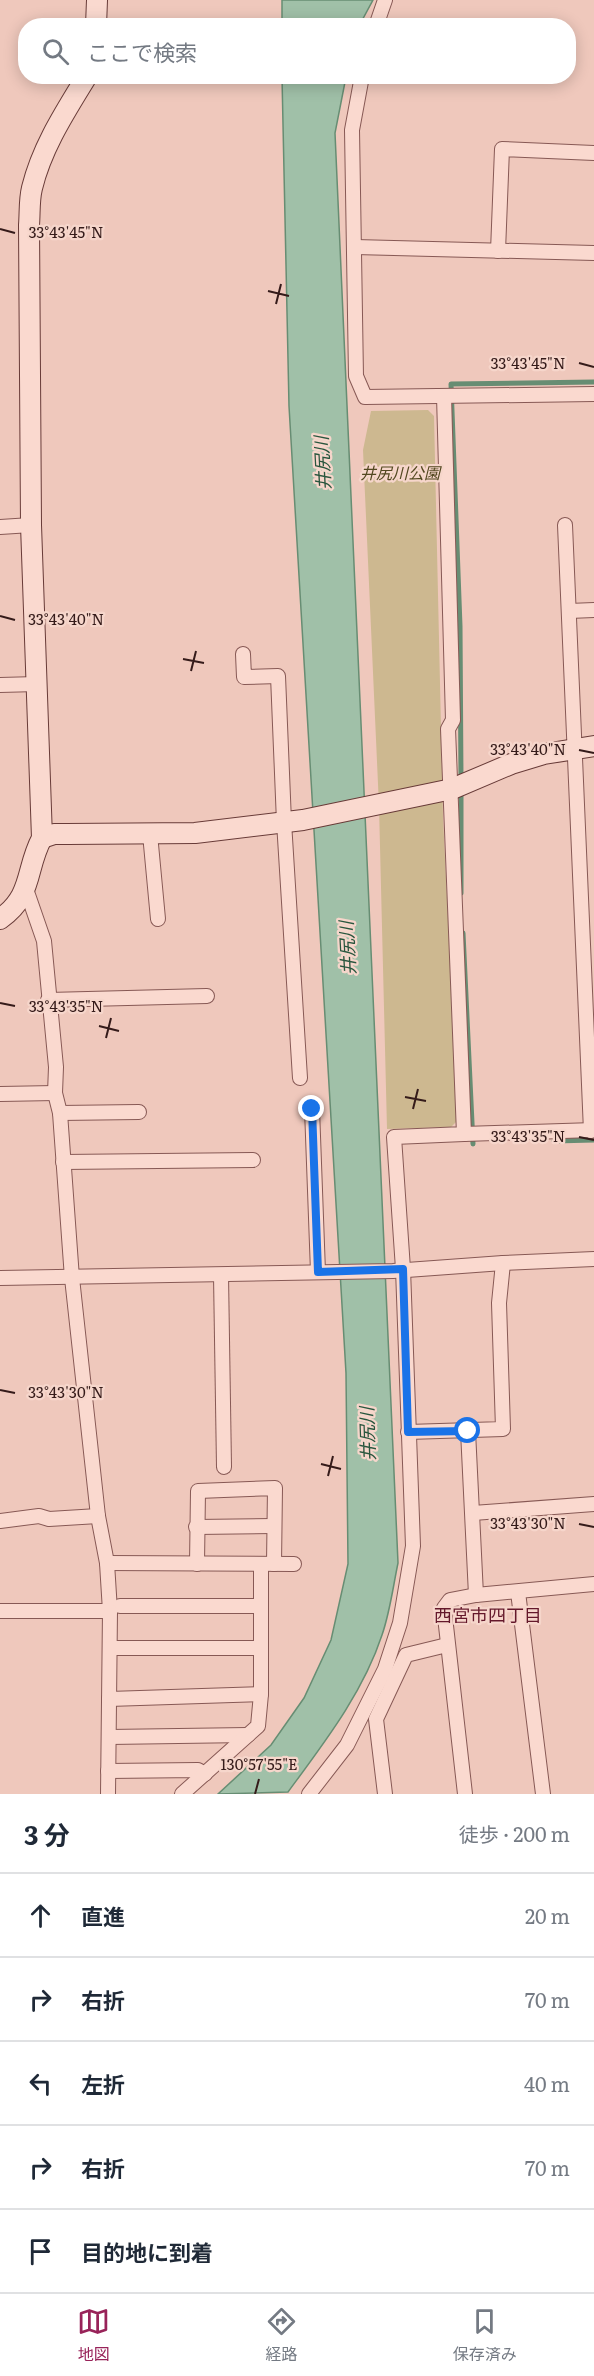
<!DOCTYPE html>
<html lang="ja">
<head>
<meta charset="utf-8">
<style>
  :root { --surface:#fff; --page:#f2f2f3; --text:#1f2937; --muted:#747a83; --line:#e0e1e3; --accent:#982359 }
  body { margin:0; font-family:Literata,"Noto Sans JP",serif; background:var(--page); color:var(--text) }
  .stop { position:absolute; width:18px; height:18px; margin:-14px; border:4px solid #1a73e8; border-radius:50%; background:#fff }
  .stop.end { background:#1a73e8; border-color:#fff; box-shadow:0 2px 6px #0008 }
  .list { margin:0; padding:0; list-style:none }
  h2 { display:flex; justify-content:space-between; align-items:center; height:78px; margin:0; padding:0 24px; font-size:26px }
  h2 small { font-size:20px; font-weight:400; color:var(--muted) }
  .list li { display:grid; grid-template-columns:39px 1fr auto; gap:18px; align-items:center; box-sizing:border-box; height:84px; padding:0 24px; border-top:2px solid var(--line) }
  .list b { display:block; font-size:22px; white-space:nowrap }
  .list em { font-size:20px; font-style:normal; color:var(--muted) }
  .icon { flex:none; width:33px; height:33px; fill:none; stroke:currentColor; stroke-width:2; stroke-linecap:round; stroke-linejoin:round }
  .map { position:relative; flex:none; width:594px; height:1794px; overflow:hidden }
  .search { position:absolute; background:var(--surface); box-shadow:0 3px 15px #0003; left:18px; right:18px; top:18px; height:66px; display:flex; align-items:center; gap:15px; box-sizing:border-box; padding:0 21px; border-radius:24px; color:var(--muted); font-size:22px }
  .sheet { height:498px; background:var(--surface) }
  nav { display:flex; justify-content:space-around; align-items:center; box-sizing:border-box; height:84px; border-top:2px solid var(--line); background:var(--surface); font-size:16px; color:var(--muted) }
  nav a { display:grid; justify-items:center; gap:3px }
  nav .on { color:var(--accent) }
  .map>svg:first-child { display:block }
</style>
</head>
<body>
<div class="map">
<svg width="594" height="1794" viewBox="0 0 594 1794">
  <rect width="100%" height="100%" fill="#efc8bc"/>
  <path fill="#cdb890" d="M428,410L434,416L443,817L458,1120L451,1127L387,1129L379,806L363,450L371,411Z"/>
  <g fill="#a0c0a8" stroke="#678d73" stroke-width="1.5">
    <path d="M282,0H373L359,26L282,25Z"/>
    <path d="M282,77H346L335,133L398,1563C393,1587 390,1612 382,1635C363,1693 324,1743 288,1792L218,1794L271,1745L304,1698L331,1640L348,1564L346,1373L289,406Z"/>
  </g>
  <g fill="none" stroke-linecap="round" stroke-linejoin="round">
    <g stroke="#678d73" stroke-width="5">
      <path d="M461,779L460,626L451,384L594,382"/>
      <path d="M461,789V893"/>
      <path d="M463,933L473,1144"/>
      <path d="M554,1141L594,1140"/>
    </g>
    <defs>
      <g id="street">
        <path d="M376,26L385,0"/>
        <path d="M362,76L352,130L356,376L365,397L594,394"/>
        <path d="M355,247L594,253"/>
        <path d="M498,251L502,149L594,153"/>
        <path d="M565,525L591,1131"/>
        <path d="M0,527L31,525"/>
        <path d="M569,611L594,610"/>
        <path d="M243,654L244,677L278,676L284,822L300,1078"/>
        <path d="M0,685L37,684"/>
        <path d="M150,834L158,919"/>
        <path d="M26,889L44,941L56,1067L55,1093L60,1113L72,1278L98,1516L107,1563L110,1611L108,1794"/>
        <path d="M48,1000L207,996"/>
        <path d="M0,1094L55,1093"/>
        <path d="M312,1109L318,1272"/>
        <path d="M60,1113L139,1112"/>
        <path d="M464,1134L594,1130"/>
        <path d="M63,1162L253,1160"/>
        <path d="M221,1275L224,1467"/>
        <path d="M0,1278L393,1271L503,1263L594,1259"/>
        <path d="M468,1431L476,1595"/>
        <path d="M408,1432L503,1429L499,1303L503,1263"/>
        <path d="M473,1513L594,1504"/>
        <path d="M0,1521L39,1516L49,1519L98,1516"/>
        <path d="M196,1527L273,1526"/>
        <path d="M107,1563L294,1564"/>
        <path d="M197,1564L198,1491L275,1488L274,1564"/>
        <path d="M518,1592L543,1794"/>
        <path d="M120,1606H261"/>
        <path d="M0,1611H110"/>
        <path d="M110,1648H261"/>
        <path d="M109,1699L261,1694"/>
        <path d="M109,1737L248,1735"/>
        <path d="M108,1771L198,1770L205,1774"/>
        <path d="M182,1794L258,1726L261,1694V1564"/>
        <path d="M309,1794L347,1745L385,1669L400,1623L413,1546L403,1269L394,1137L464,1134L448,729L453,720L444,396"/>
        <path d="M385,1794L376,1719L406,1655L447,1645"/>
        <path d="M465,1794L444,1608L450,1600L476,1595L594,1584"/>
      </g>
      <g id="secondary">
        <path d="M96,26L97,0"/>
        <path d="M42,838L54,834H67L195,833L303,820L452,789L511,764L544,754L594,746"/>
        <path d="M0,919C34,895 25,869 42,838L31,525L29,225C30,213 29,200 32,188C42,147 65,112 87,76"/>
      </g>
    </defs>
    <use href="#street" stroke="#875955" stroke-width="16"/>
    <use href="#secondary" stroke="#683b38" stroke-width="22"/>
    <use href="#street" stroke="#fad9cf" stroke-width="14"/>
    <use href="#secondary" stroke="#fad9cf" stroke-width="20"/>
  </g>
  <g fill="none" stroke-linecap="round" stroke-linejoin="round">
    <path stroke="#1a73e8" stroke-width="8" d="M312,1109L318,1272L403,1269L408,1432L468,1431"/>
  </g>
  <path fill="none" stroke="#351b1a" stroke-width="2" d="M0,229L15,233M268,291L289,296M276,304L281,284M579,363L594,367M0,616L15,620M183,659L204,663M191,671L196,651M579,750L594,753M0,1003L15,1006M99,1026L119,1031M106,1038L111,1018M405,1097L426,1101M413,1109L418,1089M579,1137L594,1140M0,1390L15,1393M321,1464L341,1469M328,1476L333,1456M579,1524L594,1527M255,1794L259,1779"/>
  <g text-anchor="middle" stroke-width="4.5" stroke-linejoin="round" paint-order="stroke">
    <g font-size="16" font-style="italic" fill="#534820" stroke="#f6d6cb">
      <text x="400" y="479">井尻川公園</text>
    </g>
    <g font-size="18" font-style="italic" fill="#29563e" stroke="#f6d6cb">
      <text transform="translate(323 463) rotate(-93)" y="6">井尻川</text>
      <text transform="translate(348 948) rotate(-93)" y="6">井尻川</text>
      <text transform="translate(368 1434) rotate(-92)" y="6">井尻川</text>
    </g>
    <g font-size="18" fill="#64182b" stroke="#f6d6cb">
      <text x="488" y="1622">西宮市四丁目</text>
    </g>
  </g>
  <g font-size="15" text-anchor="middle" fill="#351b1a" stroke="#f6d6cb" stroke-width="4.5" stroke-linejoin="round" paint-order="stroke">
    <text x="66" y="238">33°43'45"N</text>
    <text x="528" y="369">33°43'45"N</text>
    <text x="66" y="625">33°43'40"N</text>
    <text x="528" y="755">33°43'40"N</text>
    <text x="66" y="1012">33°43'35"N</text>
    <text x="528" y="1142">33°43'35"N</text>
    <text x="66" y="1398">33°43'30"N</text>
    <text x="528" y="1529">33°43'30"N</text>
    <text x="259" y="1770">130°57'55"E</text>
  </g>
</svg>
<div class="stop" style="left:468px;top:1431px"></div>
<div class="stop end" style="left:312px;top:1109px"></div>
<div class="search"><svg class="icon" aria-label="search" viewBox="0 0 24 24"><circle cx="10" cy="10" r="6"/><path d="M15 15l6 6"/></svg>ここで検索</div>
</div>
<section class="sheet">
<h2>3 分<small>徒歩 · 200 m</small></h2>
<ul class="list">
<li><svg class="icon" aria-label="ahead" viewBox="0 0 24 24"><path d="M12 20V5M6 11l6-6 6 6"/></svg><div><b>直進</b></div><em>20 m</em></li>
<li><svg class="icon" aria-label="right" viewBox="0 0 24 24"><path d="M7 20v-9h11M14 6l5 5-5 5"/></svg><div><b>右折</b></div><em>70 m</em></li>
<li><svg class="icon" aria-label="left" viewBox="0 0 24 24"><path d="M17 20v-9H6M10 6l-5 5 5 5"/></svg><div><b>左折</b></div><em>40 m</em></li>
<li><svg class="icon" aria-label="right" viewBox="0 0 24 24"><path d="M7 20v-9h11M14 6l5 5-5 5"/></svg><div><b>右折</b></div><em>70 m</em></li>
<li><svg class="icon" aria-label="arrive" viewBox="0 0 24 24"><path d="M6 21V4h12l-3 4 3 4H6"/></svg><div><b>目的地に到着</b></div></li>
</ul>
</section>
<nav>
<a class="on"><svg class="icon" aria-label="map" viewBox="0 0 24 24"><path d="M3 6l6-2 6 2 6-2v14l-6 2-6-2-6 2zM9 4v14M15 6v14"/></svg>地図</a>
<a><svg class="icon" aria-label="directions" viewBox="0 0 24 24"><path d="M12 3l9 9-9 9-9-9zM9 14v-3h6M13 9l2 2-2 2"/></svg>経路</a>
<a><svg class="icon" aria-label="saved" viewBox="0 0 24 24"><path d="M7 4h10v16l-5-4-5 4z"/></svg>保存済み</a>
</nav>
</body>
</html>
